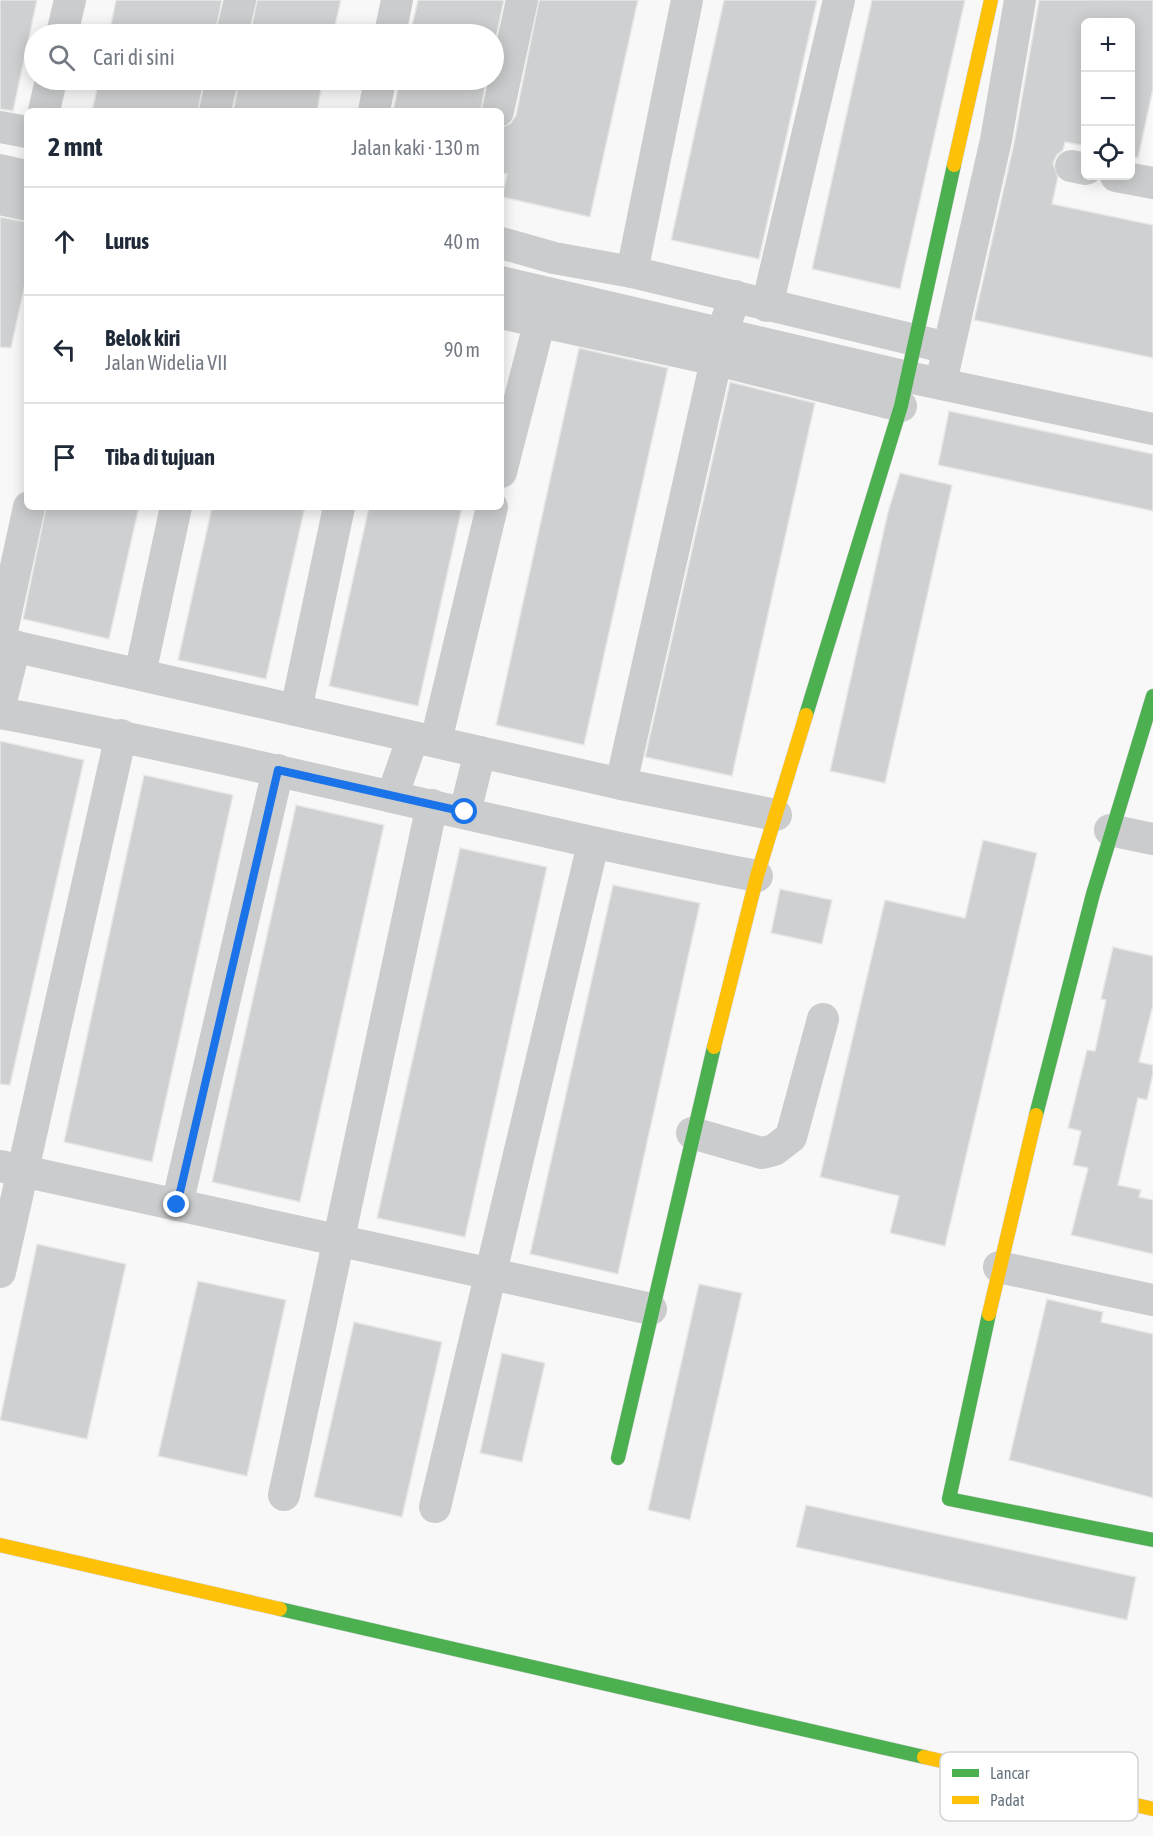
<!DOCTYPE html>
<html lang="id">
<head>
<meta charset="utf-8">
<style>
  :root { --surface:#fff; --page:#f6f6f7; --text:#1f2937; --muted:#747a83; --line:#e0e1e3 }
  body { margin:0; font-family:"Asap Condensed",sans-serif; background:var(--page); color:var(--text) }
  .controls { position:absolute; right:18px; top:18px; display:grid; overflow:hidden; border-radius:9px; box-shadow:0 3px 15px #0003 }
  .controls button { width:54px; height:54px; display:grid; place-items:center; padding:0; border:0; border-bottom:2px solid var(--line); background:var(--surface); color:var(--text); font:30px sans-serif }
  .stop { position:absolute; width:18px; height:18px; margin:-14px; border:4px solid #1a73e8; border-radius:50%; background:#fff }
  .stop.end { background:#1a73e8; border-color:#fff; box-shadow:0 2px 6px #0008 }
  .list { margin:0; padding:0; list-style:none }
  h2 { display:flex; justify-content:space-between; align-items:center; height:78px; margin:0; padding:0 24px; font-size:26px }
  h2 small { font-size:20px; font-weight:400; color:var(--muted) }
  .list li { display:grid; grid-template-columns:39px 1fr auto; gap:18px; align-items:center; box-sizing:border-box; height:108px; padding:0 24px; border-top:2px solid var(--line) }
  .list b { display:block; font-size:22px; white-space:nowrap }
  .list p { margin:0; font-size:20px; white-space:nowrap; color:var(--muted) }
  .list em { font-size:20px; font-style:normal; color:var(--muted) }
  .icon { flex:none; width:33px; height:33px; fill:none; stroke:currentColor; stroke-width:2; stroke-linecap:round; stroke-linejoin:round }
  .map { position:relative; flex:none; width:1153px; height:1836px; overflow:hidden }
  .search { position:absolute; background:var(--surface); box-shadow:0 3px 15px #0003; left:24px; top:24px; width:480px; height:66px; display:flex; align-items:center; gap:15px; box-sizing:border-box; padding:0 21px; border-radius:33px; color:var(--muted); font-size:22px }
  .panel { position:absolute; background:var(--surface); box-shadow:0 3px 15px #0003; left:24px; top:108px; width:480px; height:402px; border-radius:9px }
  .map>svg:first-child { display:block }
</style>
</head>
<body>
<div class="map">
<svg width="1153" height="1836" viewBox="0 0 1153 1836">
  <rect width="100%" height="100%" fill="#f8f8f8"/>
  <g fill="#cfd0d1" stroke="#e8e8e8" stroke-width="1.5">
    <path d="M0,0H37L13,111L0,109Z"/>
    <path d="M116,0H222L215,34H109Z"/>
    <path d="M257,0H341L333,34H250Z"/>
    <path d="M418,0H504L494,47V34H410Z"/>
    <path d="M539,0H638L590,217L502,197L507,174H501V128L511,123L516,115Z"/>
    <path d="M724,0H817L759,259L671,240Z"/>
    <path d="M872,0H965L900,289L812,269Z"/>
    <path d="M1039,0H1153V89L1138,158L1131,156V22H1086V146L1065,142L1063,150L1057,155L1053,163L1058,177L1052,204L1153,225V358L974,320L1014,143Z"/>
    <path d="M99,80H204L198,111H92Z"/>
    <path d="M239,80H323L317,111H233Z"/>
    <path d="M400,80H486L481,111H393Z"/>
    <path d="M0,217L27,222V275L11,348L0,347Z"/>
    <path d="M579,348L668,368L584,745L496,725Z"/>
    <path d="M730,382L815,403L732,776L645,757Z"/>
    <path d="M949,411L1153,454V511L938,465Z"/>
    <path d="M900,473L952,485L885,783L830,771L888,512Z"/>
    <path d="M46,507H139L109,639L23,619Z"/>
    <path d="M212,507H305L266,679L178,660Z"/>
    <path d="M369,507H462L418,706L329,686Z"/>
    <path d="M0,741L84,760L10,1085L0,1084Z"/>
    <path d="M144,775L233,795L152,1162L64,1142Z"/>
    <path d="M296,805L384,825L300,1202L212,1182Z"/>
    <path d="M983,840L1037,853L945,1246L890,1233L899,1196L820,1177L885,900L965,918Z"/>
    <path d="M460,848L547,867L465,1237L377,1218Z"/>
    <path d="M613,885L700,903L618,1274L530,1254Z"/>
    <path d="M780,889L832,900L822,944L771,933Z"/>
    <path d="M1113,947L1153,956V1005L1139,1062L1153,1065V1074L1147,1100L1138,1098L1118,1185L1141,1190L1139,1197L1153,1200V1254L1071,1235L1088,1168L1073,1165L1081,1131L1068,1128L1087,1050L1095,1051L1106,1000L1101,999Z"/>
    <path d="M37,1244L126,1264L87,1439L0,1420Z"/>
    <path d="M198,1281L286,1300L247,1476L158,1456Z"/>
    <path d="M699,1284L742,1293L690,1520L648,1510Z"/>
    <path d="M1047,1299L1103,1312L1101,1322L1153,1334V1498L1009,1460Z"/>
    <path d="M354,1322L442,1342L402,1517L314,1497Z"/>
    <path d="M502,1353L545,1363L522,1462L480,1453Z"/>
    <path d="M806,1505L1136,1577L1127,1620L796,1547Z"/>
  </g>
  <g fill="none" stroke-linecap="round" stroke-linejoin="round">
    <defs>
      <g id="fast">
        <path d="M806,715L901,406L954,165"/>
        <path d="M1036,1115L1093,894L1153,696"/>
        <path d="M989,1314L949,1499L1153,1540"/>
        <path d="M618,1458L714,1047"/>
        <path d="M280,1609L924,1757"/>
      </g>
      <g id="slow">
        <path d="M954,165L991,0"/>
        <path d="M714,1047L757,876L806,715"/>
        <path d="M989,1314L1036,1115"/>
        <path d="M0,1545L280,1609"/>
        <path d="M924,1757L1153,1809"/>
      </g>
    </defs>
    <use href="#fast" stroke="#d5d6d7" stroke-width="15"/>
    <use href="#slow" stroke="#d5d6d7" stroke-width="15"/>
    <g stroke="#cbcccd" stroke-width="32">
      <path d="M62,34L70,0"/>
      <path d="M232,34L240,0"/>
      <path d="M390,34L397,0"/>
      <path d="M44,111L51,80"/>
      <path d="M215,111L222,80"/>
      <path d="M374,111L380,80"/>
      <path d="M498,111L522,0"/>
      <path d="M0,127L27,132"/>
      <path d="M1071,166L1086,169"/>
      <path d="M0,170L27,176"/>
      <path d="M1116,176L1153,183"/>
      <path d="M0,199L27,205"/>
      <path d="M501,243L554,258L632,272L948,348"/>
      <path d="M632,272L687,0"/>
      <path d="M501,282L908,377L1153,429"/>
      <path d="M767,306L839,0"/>
      <path d="M501,313L717,360L901,406"/>
      <path d="M944,369L996,140L1020,0"/>
      <path d="M501,472L545,301"/>
      <path d="M0,640L29,507"/>
      <path d="M0,643L621,784L776,815"/>
      <path d="M140,674L176,507"/>
      <path d="M0,705L15,646"/>
      <path d="M296,710L339,507"/>
      <path d="M0,713C254,760 503,827 757,876"/>
      <path d="M436,741L492,507"/>
      <path d="M621,784L722,334L735,296"/>
      <path d="M392,797L413,737"/>
      <path d="M465,812L480,752"/>
      <path d="M1110,830L1153,839"/>
      <path d="M692,1133L762,1153L774,1150L791,1137L823,1019"/>
      <path d="M0,1166L651,1309"/>
      <path d="M177,1205L278,770"/>
      <path d="M999,1267L1153,1300"/>
      <path d="M0,1272L121,735"/>
      <path d="M284,1495L432,805"/>
      <path d="M435,1507L593,844"/>
    </g>
    <use href="#fast" stroke="#4caf50" stroke-width="14"/>
    <use href="#slow" stroke="#ffc107" stroke-width="14"/>
  </g>
  <g fill="none" stroke-linecap="round" stroke-linejoin="round">
    <path stroke="#1a73e8" stroke-width="8" d="M177,1205L278,770L465,812"/>
  </g>
  <rect x="940" y="1752" width="198" height="69" rx="9" fill="#fff" stroke="#d1d5d9" stroke-width="1.5"/>
  <rect x="952" y="1769" width="27" height="8" fill="#4caf50"/>
  <rect x="952" y="1796" width="27" height="8" fill="#ffc107"/>
  <g font-size="16" fill="#667480">
    <text x="990" y="1779">Lancar</text>
    <text x="990" y="1806">Padat</text>
  </g>
</svg>
<div class="controls">
<button>+</button>
<button>−</button>
<button><svg class="icon" aria-label="locate" viewBox="0 0 24 24"><circle cx="12" cy="12" r="6"/><path d="M12 2v4M12 18v4M2 12h4M18 12h4"/></svg></button>
</div>
<div class="stop" style="left:465px;top:812px"></div>
<div class="stop end" style="left:177px;top:1205px"></div>
<div class="search"><svg class="icon" aria-label="search" viewBox="0 0 24 24"><circle cx="10" cy="10" r="6"/><path d="M15 15l6 6"/></svg>Cari di sini</div>
<section class="panel">
<h2>2 mnt<small>Jalan kaki · 130 m</small></h2>
<ul class="list">
<li><svg class="icon" aria-label="ahead" viewBox="0 0 24 24"><path d="M12 20V5M6 11l6-6 6 6"/></svg><div><b>Lurus</b></div><em>40 m</em></li>
<li><svg class="icon" aria-label="left" viewBox="0 0 24 24"><path d="M17 20v-9H6M10 6l-5 5 5 5"/></svg><div><b>Belok kiri</b><p>Jalan Widelia VII</p></div><em>90 m</em></li>
<li><svg class="icon" aria-label="arrive" viewBox="0 0 24 24"><path d="M6 21V4h12l-3 4 3 4H6"/></svg><div><b>Tiba di tujuan</b></div></li>
</ul>
</section>
</div>
</body>
</html>
